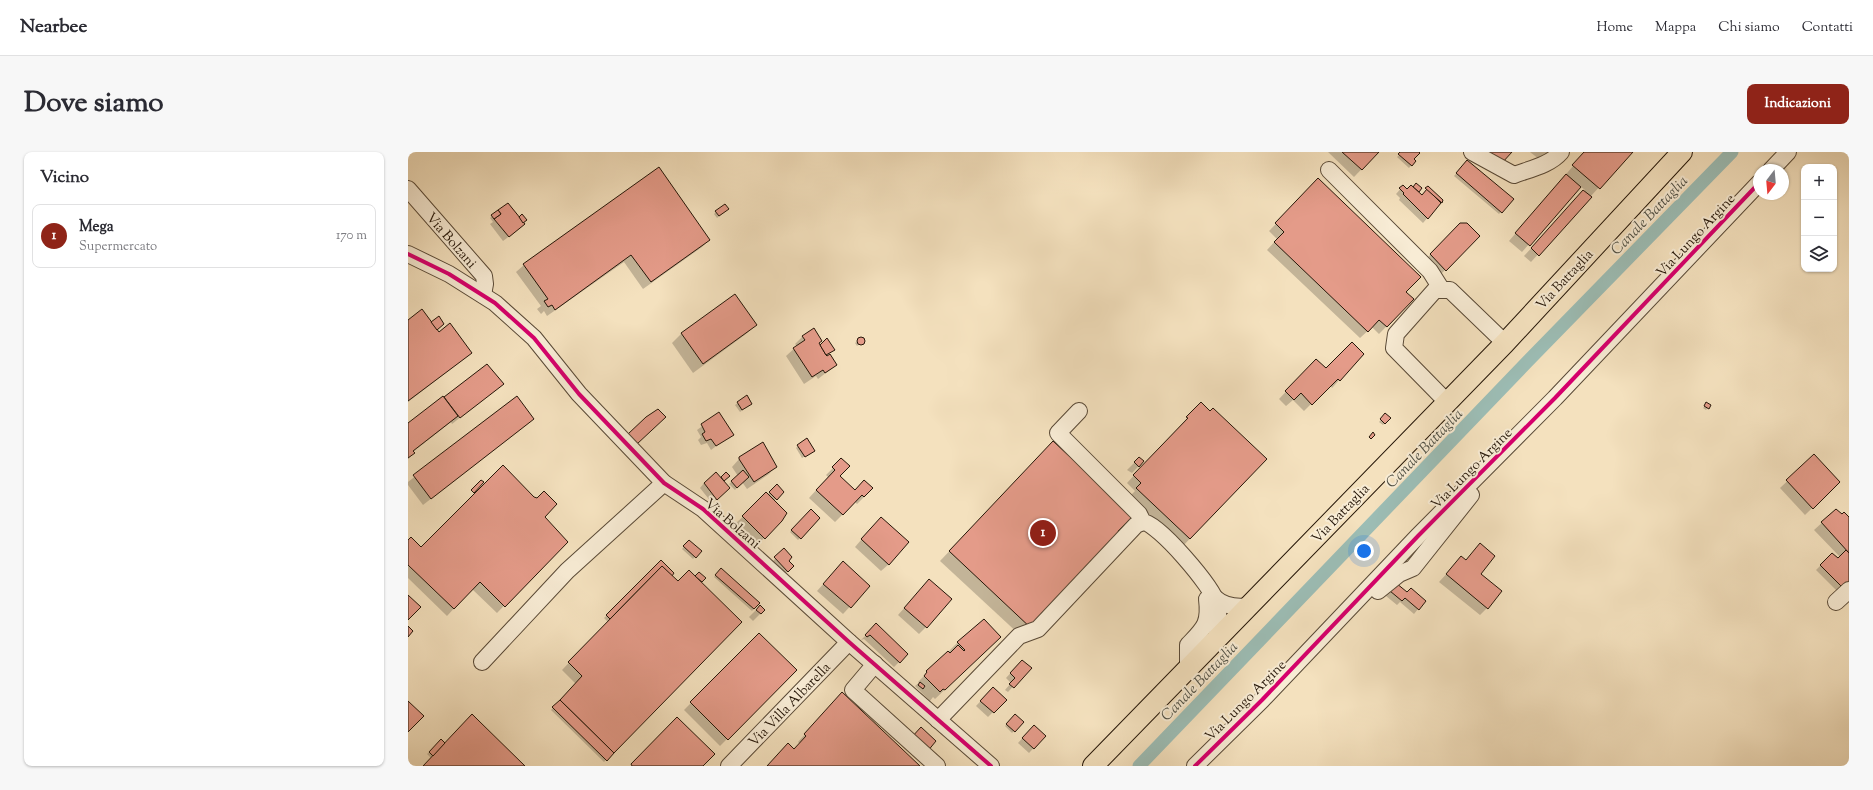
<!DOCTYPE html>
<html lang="it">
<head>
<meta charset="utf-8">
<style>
  :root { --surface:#fff; --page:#f7f7f7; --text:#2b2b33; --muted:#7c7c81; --line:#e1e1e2; --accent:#8f2418 }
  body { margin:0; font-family:"Sorts Mill Goudy",serif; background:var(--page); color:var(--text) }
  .controls { position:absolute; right:12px; top:12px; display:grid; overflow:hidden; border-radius:8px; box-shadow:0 1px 3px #0004 }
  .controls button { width:36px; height:36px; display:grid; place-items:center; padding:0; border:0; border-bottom:1px solid var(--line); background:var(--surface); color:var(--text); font:20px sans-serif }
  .compass { position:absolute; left:1345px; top:12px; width:36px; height:36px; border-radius:50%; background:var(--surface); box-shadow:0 1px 3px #0004; rotate:196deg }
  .you { position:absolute; left:956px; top:399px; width:14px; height:14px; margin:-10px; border:3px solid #fff; border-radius:50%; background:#1a73e8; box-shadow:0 0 0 6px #1a73e833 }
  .badge { display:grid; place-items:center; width:26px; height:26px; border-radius:50%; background:var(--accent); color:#fff; font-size:13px; font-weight:700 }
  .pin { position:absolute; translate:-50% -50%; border:2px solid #fff; box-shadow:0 1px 4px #0006 }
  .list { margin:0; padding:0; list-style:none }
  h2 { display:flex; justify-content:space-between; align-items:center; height:52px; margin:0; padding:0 16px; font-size:17px }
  h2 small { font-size:13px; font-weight:400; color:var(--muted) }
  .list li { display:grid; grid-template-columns:26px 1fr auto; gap:12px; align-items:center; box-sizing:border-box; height:64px; margin:0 8px 8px; padding:0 8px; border:1px solid var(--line); border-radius:8px }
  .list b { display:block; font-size:15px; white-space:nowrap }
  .list p { margin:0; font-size:13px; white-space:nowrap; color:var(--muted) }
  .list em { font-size:13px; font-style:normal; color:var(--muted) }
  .icon { flex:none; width:22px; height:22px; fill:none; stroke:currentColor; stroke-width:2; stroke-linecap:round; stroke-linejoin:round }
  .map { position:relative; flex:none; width:1441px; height:614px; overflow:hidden; border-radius:8px }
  header { display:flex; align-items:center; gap:24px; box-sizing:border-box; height:56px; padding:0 20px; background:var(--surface); border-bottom:1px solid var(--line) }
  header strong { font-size:19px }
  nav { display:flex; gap:22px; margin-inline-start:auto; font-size:14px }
  .intro { display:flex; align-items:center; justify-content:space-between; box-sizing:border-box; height:96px; padding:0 24px }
  h1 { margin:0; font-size:28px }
  .button { padding:10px 18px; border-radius:8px; background:var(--accent); color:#fff; font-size:14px; font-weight:700 }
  main { display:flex; gap:24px; padding:0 24px }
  aside { flex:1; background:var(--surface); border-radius:8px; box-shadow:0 1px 3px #0004 }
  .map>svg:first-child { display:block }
</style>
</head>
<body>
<header>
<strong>Nearbee</strong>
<nav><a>Home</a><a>Mappa</a><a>Chi siamo</a><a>Contatti</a></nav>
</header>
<div class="intro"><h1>Dove siamo</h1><a class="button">Indicazioni</a></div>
<main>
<aside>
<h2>Vicino<small></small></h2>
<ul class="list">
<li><span class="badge">1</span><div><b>Mega</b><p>Supermercato</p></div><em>170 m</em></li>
</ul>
</aside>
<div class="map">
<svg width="1441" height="614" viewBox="0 0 1441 614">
  <rect width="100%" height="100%" fill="#f4e1be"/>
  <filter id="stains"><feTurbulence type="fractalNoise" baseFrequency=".005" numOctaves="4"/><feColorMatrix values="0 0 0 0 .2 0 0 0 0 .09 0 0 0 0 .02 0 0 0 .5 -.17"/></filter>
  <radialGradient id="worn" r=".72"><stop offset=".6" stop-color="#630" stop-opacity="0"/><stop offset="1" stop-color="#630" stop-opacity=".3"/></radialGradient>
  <g fill="#0003" fill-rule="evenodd">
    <path d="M920,0H970L946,25Z"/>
    <path d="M994,0H1010L1004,7L1007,9L1001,16L989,5Z"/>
    <path d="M1122,0H1146L1136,11Z"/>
    <path d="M1177,0H1223L1123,110L1116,104L1177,38L1172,34L1114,100L1101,89Z"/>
    <path d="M1059,9L1105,48L1091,62L1046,24Z"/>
    <path d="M250,17L301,88L294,95L235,137L216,110L139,164L136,159L133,162L129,157L133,154L108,120L116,113Z"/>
    <path d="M910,28L997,140L1005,147L971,182L964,175L952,186L859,98L869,87L861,79Z"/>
    <path d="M995,34L999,38L1005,36H1013L1009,40L1014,44L1020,36L1034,49L1015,71L991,48L992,46L988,42Z"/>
    <path d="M1236,56L1237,57L1231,63L1230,62Z"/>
    <path d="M318,59L309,66L306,62L308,60Z"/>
    <path d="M84,64L111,77L95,89L82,72L85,70L82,66Z"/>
    <path d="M1053,72L1071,84L1030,125L1015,110Z"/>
    <path d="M327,143L348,173L338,182L285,221L264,191L273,182Z"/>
    <path d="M0,169L28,178L30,181L63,201L0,250Z"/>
    <path d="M405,178L412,194L425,198L421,202L428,213L410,227L408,224L396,232L378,204L389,194L387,192L394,185ZM420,201L421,203L419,205L417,203Z"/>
    <path d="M455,185L457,188L449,194L447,191Z"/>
    <path d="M955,202L924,236L922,233L896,259L885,248L878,254L871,247L901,215L918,217Z"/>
    <path d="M79,213L94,232L44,272L43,270L5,300L6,301L0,307V272Z"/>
    <path d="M108,245L125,267L15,353L0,333V330Z"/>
    <path d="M338,245L343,252L332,260L327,253Z"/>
    <path d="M793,251L857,307L775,394L722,344L727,339L719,331Z"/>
    <path d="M1297,254L1300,256L1298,258L1295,256Z"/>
    <path d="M311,262L324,282L303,298L299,291L293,293L290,288L293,285L289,278Z"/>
    <path d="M977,263L981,266L975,273L971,270Z"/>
    <path d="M390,294L404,300L394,306L388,296Z"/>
    <path d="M636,300L723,364L615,486L532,409Z"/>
    <path d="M1406,304L1431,330L1397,363L1372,336Z"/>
    <path d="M332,306L368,314L361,322L339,337L334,330L327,338L321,332L330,324L324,315Z"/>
    <path d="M731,306V314L724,321L719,318Z"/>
    <path d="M433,308L431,325L446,339L456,329V345L449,352L447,350L427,370L401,346L420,325L418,323Z"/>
    <path d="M318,322L321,324L315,330L316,341L304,351L292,336L296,331L312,327Z"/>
    <path d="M369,334L375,340L366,349L373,369L349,393L328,371Z"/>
    <path d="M1428,358L1441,367V429L1430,440L1408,418L1424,402L1430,407L1432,405L1406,378Z"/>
    <path d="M403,359L411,366L390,388L382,380Z"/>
    <path d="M136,365L158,390L89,461L64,437L39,464L0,426V389L13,397Z"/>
    <path d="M466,373L481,412L473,419L447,395Z"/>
    <path d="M281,389L292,399L285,407L274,397Z"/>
    <path d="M1072,393L1071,422L1079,456L1072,463L1031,430L1053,406L1057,409Z"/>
    <path d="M376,398L379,409L385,414L375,424L363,411Z"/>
    <path d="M253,410L262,424L270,431L288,425L291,422L296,426L292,430L333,470L196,610L143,558L168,532L154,518L200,470L196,466Z"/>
    <path d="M313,417L351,451L344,459L306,425Z"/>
    <path d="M428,418L461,434L435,462L409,439Z"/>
    <path d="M514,436L518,475L511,482L490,463Z"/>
    <path d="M984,437L999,441L1010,457L1006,462L992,450L989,453L978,444Z"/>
    <path d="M352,454L356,458L345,469L341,465Z"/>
    <path d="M468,473L499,502L486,515L456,487L453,488Z"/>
    <path d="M351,482L388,518L312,594L276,558Z"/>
    <path d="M550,490L582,494L527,547L525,545L522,549L507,534L511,531L510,530Z"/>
    <path d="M609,514L622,516L600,540L597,538L603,531L598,526Z"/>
    <path d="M585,536L597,548L580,565L568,554Z"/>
    <path d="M427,549L512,614H359L386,598L392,592L390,590Z"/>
    <path d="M607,564L614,570L604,581L597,574Z"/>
    <path d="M621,579L637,584L621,601L610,591Z"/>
    <path d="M33,589L37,592L116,614H16L23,606L19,602Z"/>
  </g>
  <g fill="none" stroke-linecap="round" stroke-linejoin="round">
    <path stroke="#9cbdb5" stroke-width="13" d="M731,614L1119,210L1324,0"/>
  </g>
  <g fill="#e49b89" stroke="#251608">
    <path d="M934,0H971L954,18Z"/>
    <path d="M992,0H1011L1012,1L1006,7L1008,9L1004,14L990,2Z"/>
    <path d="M1081,0H1104L1094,11Z"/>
    <path d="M1176,0H1225L1192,37L1164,13Z"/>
    <path d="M1059,8L1106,47L1094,61L1048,21Z"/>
    <path d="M251,15L302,88L243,130L223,103L147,158L144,153L140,155L136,149L140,147L115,112Z"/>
    <path d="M1158,22L1173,35L1122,94L1107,81Z"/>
    <path d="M910,26L1013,125L998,140L1006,147L979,175L971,168L960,180L866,90L876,80L867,71Z"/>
    <path d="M1008,31L1014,36L1011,40L1005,35Z"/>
    <path d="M995,33L999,37L1003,33L1014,43L1019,37L1033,51L1020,67L995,42L996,41L991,36Z"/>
    <path d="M1020,34L1035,48L1034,51L1017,36Z"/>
    <path d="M1175,38L1184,45L1131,104L1123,96Z"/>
    <path d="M100,51L117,72L101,85L86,67L93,62L90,58Z"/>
    <path d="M317,52L321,57L311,64L307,59Z"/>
    <path d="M90,58L93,62L86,67L83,63Z"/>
    <path d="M114,62L119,68L115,71L111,65Z"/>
    <path d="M1052,71H1059L1072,84L1038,119L1022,102Z"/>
    <path d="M327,142L349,173L295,212L273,181Z"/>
    <path d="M14,157L31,180L42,171L64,201L0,249V168Z"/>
    <path d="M31,164L36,172L29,178L23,170Z"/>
    <path d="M406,176L414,189L411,191L418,203L419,204L422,202L429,213L417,221L415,218L404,225L385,196L397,188L394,184Z"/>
    <circle cx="453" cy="189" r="4"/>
    <path d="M419,186L427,198L418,203L412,193Z"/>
    <path d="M944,190L956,202L932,229L930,227L904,253L893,241L886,248L877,239L908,207L918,216Z"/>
    <path d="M79,212L96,232L52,266L36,245Z"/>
    <path d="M339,243L344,252L334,258L329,250Z"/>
    <path d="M35,244L50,264L5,299L7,301L0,306V271Z"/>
    <path d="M109,244L126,267L23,347L5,323Z"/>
    <path d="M793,250L802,259L805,256L859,307L782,387L728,336L733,331L725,323L780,266L778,265Z"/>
    <path d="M1298,250L1303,253L1301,257L1296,254Z"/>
    <path d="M250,257L258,265L229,292L220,282L238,265Z"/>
    <path d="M311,260L326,283L308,294L303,287L298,289L294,282L297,280L293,272Z"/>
    <path d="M977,261L983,266L977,272L972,267Z"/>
    <path d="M965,280L967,283L963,287L961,285Z"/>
    <path d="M399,286L407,299L397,305L389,293Z"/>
    <path d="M645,289L725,364L710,379L713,384L625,478L541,399Z"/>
    <path d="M355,290L369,315L346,330L331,307V305Z"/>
    <path d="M1406,302L1432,330L1405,357L1378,328Z"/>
    <path d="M731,305L736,309L731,315L726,310Z"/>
    <path d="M433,306L442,314L432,324L447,338L456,328L465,336L456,345L454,343L435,363L408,338L427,318L424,315Z"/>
    <path d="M95,313L126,345L129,346L136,339L149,352L137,365L160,390L97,455L72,430L46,457L0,413V388L3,385L13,395Z"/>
    <path d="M335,318L341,325L329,336L323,329Z"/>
    <path d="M308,320L322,336L309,348L296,331Z"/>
    <path d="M318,320L322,324L316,329L313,325Z"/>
    <path d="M73,328L76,330L66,341L63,338Z"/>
    <path d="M369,332L376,340L369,348L361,340Z"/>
    <path d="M358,340L379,361L374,369L357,387L334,364Z"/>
    <path d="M403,357L412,366L393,387L383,378Z"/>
    <path d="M1428,357L1434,362L1436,360L1441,365V401L1413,370Z"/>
    <path d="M473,365L501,390L481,413L453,387Z"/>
    <path d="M281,388L294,399L288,406L275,394Z"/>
    <path d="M1072,391L1087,404L1073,422L1094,439L1080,457L1038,422L1053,404L1058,408Z"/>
    <path d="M376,396L384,405L381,409L386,414L380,420L366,405Z"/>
    <path d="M1438,398L1441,401V431L1435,436L1412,413L1424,401L1430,406Z"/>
    <path d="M253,408L266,421L264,424L254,414L202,467L198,463Z"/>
    <path d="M435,409L462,434L443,456L415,432Z"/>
    <path d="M254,414L270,429L281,418L334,470L206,601L152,548L174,524L160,510Z"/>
    <path d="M313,416L352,451L346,457L307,423Z"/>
    <path d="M291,420L298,426L294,430L287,424Z"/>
    <path d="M521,427L544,447L519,476L496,456Z"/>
    <path d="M988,431L999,440L1003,436L1018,449L1011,458L997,446L994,449L982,439Z"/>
    <path d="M0,443L13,455L0,468Z"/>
    <path d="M352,453L357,458L353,462L348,458Z"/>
    <path d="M576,467L593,485L537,538L535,537L532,540L516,524L519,520L518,519L540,499L542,501L550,493L556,499L557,498L549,490Z"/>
    <path d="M468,471L500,502L492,511L462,483L459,485L457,483Z"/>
    <path d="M0,474L5,479L0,485Z"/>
    <path d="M351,481L389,518L320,588L282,550Z"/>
    <path d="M614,508L624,516L606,536L601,532L607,526L602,521Z"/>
    <path d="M512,530L517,534L515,537L510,533Z"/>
    <path d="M585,535L599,548L586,561L572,549Z"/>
    <path d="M434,540L512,614H359L380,591L386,597L398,584L396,582Z"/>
    <path d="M152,548L206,601L199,609L144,555Z"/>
    <path d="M0,549L16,564L0,580Z"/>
    <path d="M64,562L70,568L117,614H15Z"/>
    <path d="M607,562L616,570L607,580L598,572Z"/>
    <path d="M269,565L307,602L295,614H224L223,612Z"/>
    <path d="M626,573L638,584L626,597L614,586Z"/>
    <path d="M513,575L528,589L519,600L503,586Z"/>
    <path d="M33,587L37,591L25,604L21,600Z"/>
  </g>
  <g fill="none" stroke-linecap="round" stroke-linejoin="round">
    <defs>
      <g id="minor">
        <path d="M1064,0L1106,23C1122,17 1142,13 1153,0"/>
        <path d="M921,18L1022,119L1034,138"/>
        <path d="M1363,18L1380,0"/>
        <path d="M0,37L76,124L77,132L75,143"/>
        <path d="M0,102L41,122L87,151L126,186L171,242L256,331L295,357L441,490L583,614"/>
        <path d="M1039,250L986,196L988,182L1027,138H1042L1097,191"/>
        <path d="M671,259L650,281L731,362L735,370C750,371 805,435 809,452C812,463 810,477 808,488"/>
        <path d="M970,439L991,422L1005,416L1063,343"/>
        <path d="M807,446C817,455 829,456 842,454"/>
        <path d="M1428,450L1441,438"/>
        <path d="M74,510L159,419L256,331"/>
        <path d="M467,512L445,538L529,614"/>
        <path d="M780,517V493C796,476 802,472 799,447"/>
        <path d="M530,568L611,484L630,477L728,373L735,370"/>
        <path d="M321,614L441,490"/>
        <path d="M787,614L854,548L1010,384L1147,246L1351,31"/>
      </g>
      <path id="major" d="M685,614L1097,191L1274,0"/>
    </defs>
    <use href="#minor" stroke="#594936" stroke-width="18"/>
    <use href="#major" stroke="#251608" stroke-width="22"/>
    <use href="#minor" stroke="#f8ecd5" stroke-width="16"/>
    <use href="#major" stroke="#f4e1be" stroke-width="20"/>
    <defs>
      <g id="cycleway">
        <path d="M0,102L41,122L87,151L126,186L171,242L256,331L295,357L441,490L583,614"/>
        <path d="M787,614L854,548L1010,384L1147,246L1351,31"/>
      </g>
    </defs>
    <use href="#cycleway" stroke="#f8ecd5" stroke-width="6"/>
    <use href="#cycleway" stroke="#d6006c" stroke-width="4"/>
  </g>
  <g text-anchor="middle" stroke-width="4" stroke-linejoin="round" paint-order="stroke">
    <g font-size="14" fill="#251608" stroke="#f8ecd5">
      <text transform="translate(1287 83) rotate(-47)" y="5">Via Lungo Argine</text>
      <text transform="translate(44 88) rotate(49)" y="5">Via Bolzani</text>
      <text transform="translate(1156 127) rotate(-47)" y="5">Via Battaglia</text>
      <text transform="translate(1063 316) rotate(-45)" y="5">Via Lungo Argine</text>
      <text transform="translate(932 361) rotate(-46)" y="5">Via Battaglia</text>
      <text transform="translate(325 371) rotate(41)" y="5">Via Bolzani</text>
      <text transform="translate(837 548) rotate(-45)" y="5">Via Lungo Argine</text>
      <text transform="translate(381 552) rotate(-46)" y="5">Via Villa Albarella</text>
    </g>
    <g font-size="15" font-style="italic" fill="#4f5045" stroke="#f8ecd5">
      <text transform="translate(1241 63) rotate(-46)" y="5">Canale Battaglia</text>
      <text transform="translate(1016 296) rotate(-46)" y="5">Canale Battaglia</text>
      <text transform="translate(791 529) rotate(-46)" y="5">Canale Battaglia</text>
    </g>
  </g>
  <rect width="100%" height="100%" filter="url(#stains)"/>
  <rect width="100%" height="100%" fill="url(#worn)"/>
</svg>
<div class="controls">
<button>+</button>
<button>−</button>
<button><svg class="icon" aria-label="layers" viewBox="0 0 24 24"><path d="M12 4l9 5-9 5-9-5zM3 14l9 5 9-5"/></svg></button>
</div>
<svg class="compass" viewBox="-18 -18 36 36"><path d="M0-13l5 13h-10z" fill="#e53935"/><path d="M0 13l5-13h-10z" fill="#7c7c81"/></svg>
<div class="you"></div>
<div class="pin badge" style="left:635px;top:381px">1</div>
</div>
</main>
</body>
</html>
